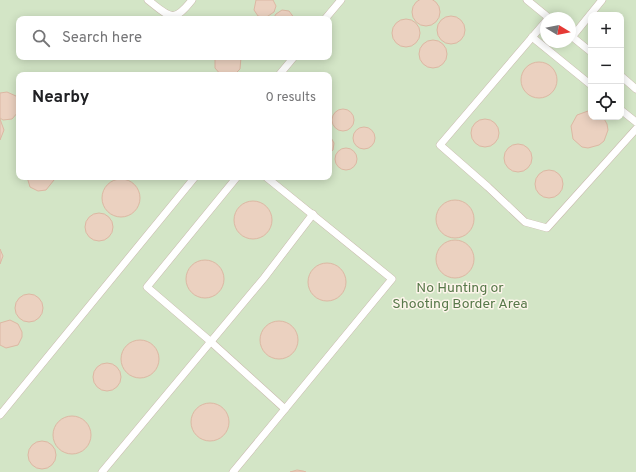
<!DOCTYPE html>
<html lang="en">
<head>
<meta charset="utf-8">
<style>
  :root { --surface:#fff; --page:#f2f2f2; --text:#202124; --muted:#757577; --line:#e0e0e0 }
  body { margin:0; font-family:Overpass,sans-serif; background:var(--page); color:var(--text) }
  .controls { position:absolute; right:12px; top:12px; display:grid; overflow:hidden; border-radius:8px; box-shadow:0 2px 10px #0003 }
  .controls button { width:36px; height:36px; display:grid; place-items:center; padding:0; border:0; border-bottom:1px solid var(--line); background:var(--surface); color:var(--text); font:20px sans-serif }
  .compass { position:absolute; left:540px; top:12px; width:36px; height:36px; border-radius:50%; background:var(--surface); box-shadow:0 2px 10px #0003; rotate:100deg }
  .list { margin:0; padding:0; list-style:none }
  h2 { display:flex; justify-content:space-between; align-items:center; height:52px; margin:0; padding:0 16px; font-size:17px }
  h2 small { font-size:13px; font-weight:400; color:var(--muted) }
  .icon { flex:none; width:22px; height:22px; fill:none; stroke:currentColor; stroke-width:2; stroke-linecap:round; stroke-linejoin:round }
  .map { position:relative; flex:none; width:636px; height:472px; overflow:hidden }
  .search { position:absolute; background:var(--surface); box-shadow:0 2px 10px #0003; left:16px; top:16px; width:316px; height:44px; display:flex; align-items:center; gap:10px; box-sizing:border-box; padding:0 14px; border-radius:8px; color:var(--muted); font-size:15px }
  .panel { position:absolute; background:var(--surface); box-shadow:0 2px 10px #0003; left:16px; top:72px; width:316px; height:108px; border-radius:8px }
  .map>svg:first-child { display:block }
</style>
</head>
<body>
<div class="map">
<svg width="636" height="472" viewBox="0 0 636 472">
  <rect width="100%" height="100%" fill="#f9f1e5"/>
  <path fill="#d3e5c6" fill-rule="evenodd" d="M0,0H636V472H0ZM591,15H621V117H591ZM546,18H570V42H546ZM19,19H329V57H19ZM19,75H329V177H19Z"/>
  <g fill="#ebd1c0" stroke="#dcb8a3">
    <circle cx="426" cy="12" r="14"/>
    <path d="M256,0H273L276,6L274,12L265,18L258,16L254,10Z"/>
    <path d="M282,10L289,11L295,19H273L276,14Z"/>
    <circle cx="451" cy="30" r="14"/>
    <circle cx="406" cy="33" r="14"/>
    <circle cx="433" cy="54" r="14"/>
    <path d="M215,57H241L240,69L234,75H221L215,68Z"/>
    <circle cx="539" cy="80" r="18"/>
    <path d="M7,92L16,96L19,100V111L12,119L3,120L0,118V93Z"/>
    <circle cx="343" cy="120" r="11"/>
    <path d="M588,111H591V117H603L607,124L608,130L604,141L599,145L588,148L582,147L573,139L571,126L577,115Z"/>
    <path d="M0,119L4,130L0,140Z"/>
    <circle cx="485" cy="133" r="14"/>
    <circle cx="364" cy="138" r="11"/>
    <path d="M329,134L334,143L333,150L329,153Z"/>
    <circle cx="518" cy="158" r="14"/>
    <circle cx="346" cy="159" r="11"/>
    <circle cx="549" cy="184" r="14"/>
    <path d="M27,177H54V180L46,190L38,191L30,187Z"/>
    <circle cx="121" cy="198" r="19"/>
    <circle cx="455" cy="219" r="19"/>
    <circle cx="253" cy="220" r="19"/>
    <circle cx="99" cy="227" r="14"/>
    <circle cx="455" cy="259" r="19"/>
    <path d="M0,249L3,256L0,264Z"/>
    <circle cx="205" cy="279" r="19"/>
    <circle cx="327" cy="282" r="19"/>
    <circle cx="29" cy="308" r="14"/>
    <path d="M10,320L18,324L22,332V337L18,345L6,348L0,345V323Z"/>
    <circle cx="279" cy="340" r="19"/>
    <circle cx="140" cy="359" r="19"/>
    <circle cx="107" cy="377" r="14"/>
    <circle cx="210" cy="422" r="19"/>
    <circle cx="72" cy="435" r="19"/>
    <circle cx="42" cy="455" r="14"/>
    <path d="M297,470L303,471L306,472H290Z"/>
  </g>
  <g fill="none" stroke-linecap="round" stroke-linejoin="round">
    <defs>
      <g id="minor">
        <path d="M148,0C170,17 173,24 192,0"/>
        <path d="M527,0L549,18"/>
        <path d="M325,19L341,0"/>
        <path d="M546,21L440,145L488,187L525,222L547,228L636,129"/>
        <path d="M570,35L591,52"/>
        <path d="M532,37L591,85"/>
        <path d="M572,37L602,0"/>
        <path d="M279,75L294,57"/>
        <path d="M621,76L636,89"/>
        <path d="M621,110L636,122"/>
        <path d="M237,177L147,287L210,341L285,409L392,279L266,177"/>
        <path d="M0,415L195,177"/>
        <path d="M102,472L264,278L313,214"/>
        <path d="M233,472L285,409"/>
      </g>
    </defs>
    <use href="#minor" stroke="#c9b9ad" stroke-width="8"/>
    <use href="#minor" stroke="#fff" stroke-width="7"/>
  </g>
  <g text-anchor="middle" stroke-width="3" stroke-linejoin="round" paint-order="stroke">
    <g font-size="14" fill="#58794a" stroke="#fdf5eb">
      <text x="460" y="292">No Hunting or<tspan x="460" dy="16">Shooting Border Area</tspan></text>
    </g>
  </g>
</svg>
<div class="controls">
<button>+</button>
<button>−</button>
<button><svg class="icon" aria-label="locate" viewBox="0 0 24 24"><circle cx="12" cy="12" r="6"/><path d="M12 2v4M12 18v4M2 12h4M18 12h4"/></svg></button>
</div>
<svg class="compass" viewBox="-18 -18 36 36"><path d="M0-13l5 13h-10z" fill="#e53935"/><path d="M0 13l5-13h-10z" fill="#757577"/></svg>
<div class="search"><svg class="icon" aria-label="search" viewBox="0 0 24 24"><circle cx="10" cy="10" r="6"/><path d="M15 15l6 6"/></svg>Search here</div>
<section class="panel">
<h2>Nearby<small>0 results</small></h2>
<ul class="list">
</ul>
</section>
</div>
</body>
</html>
